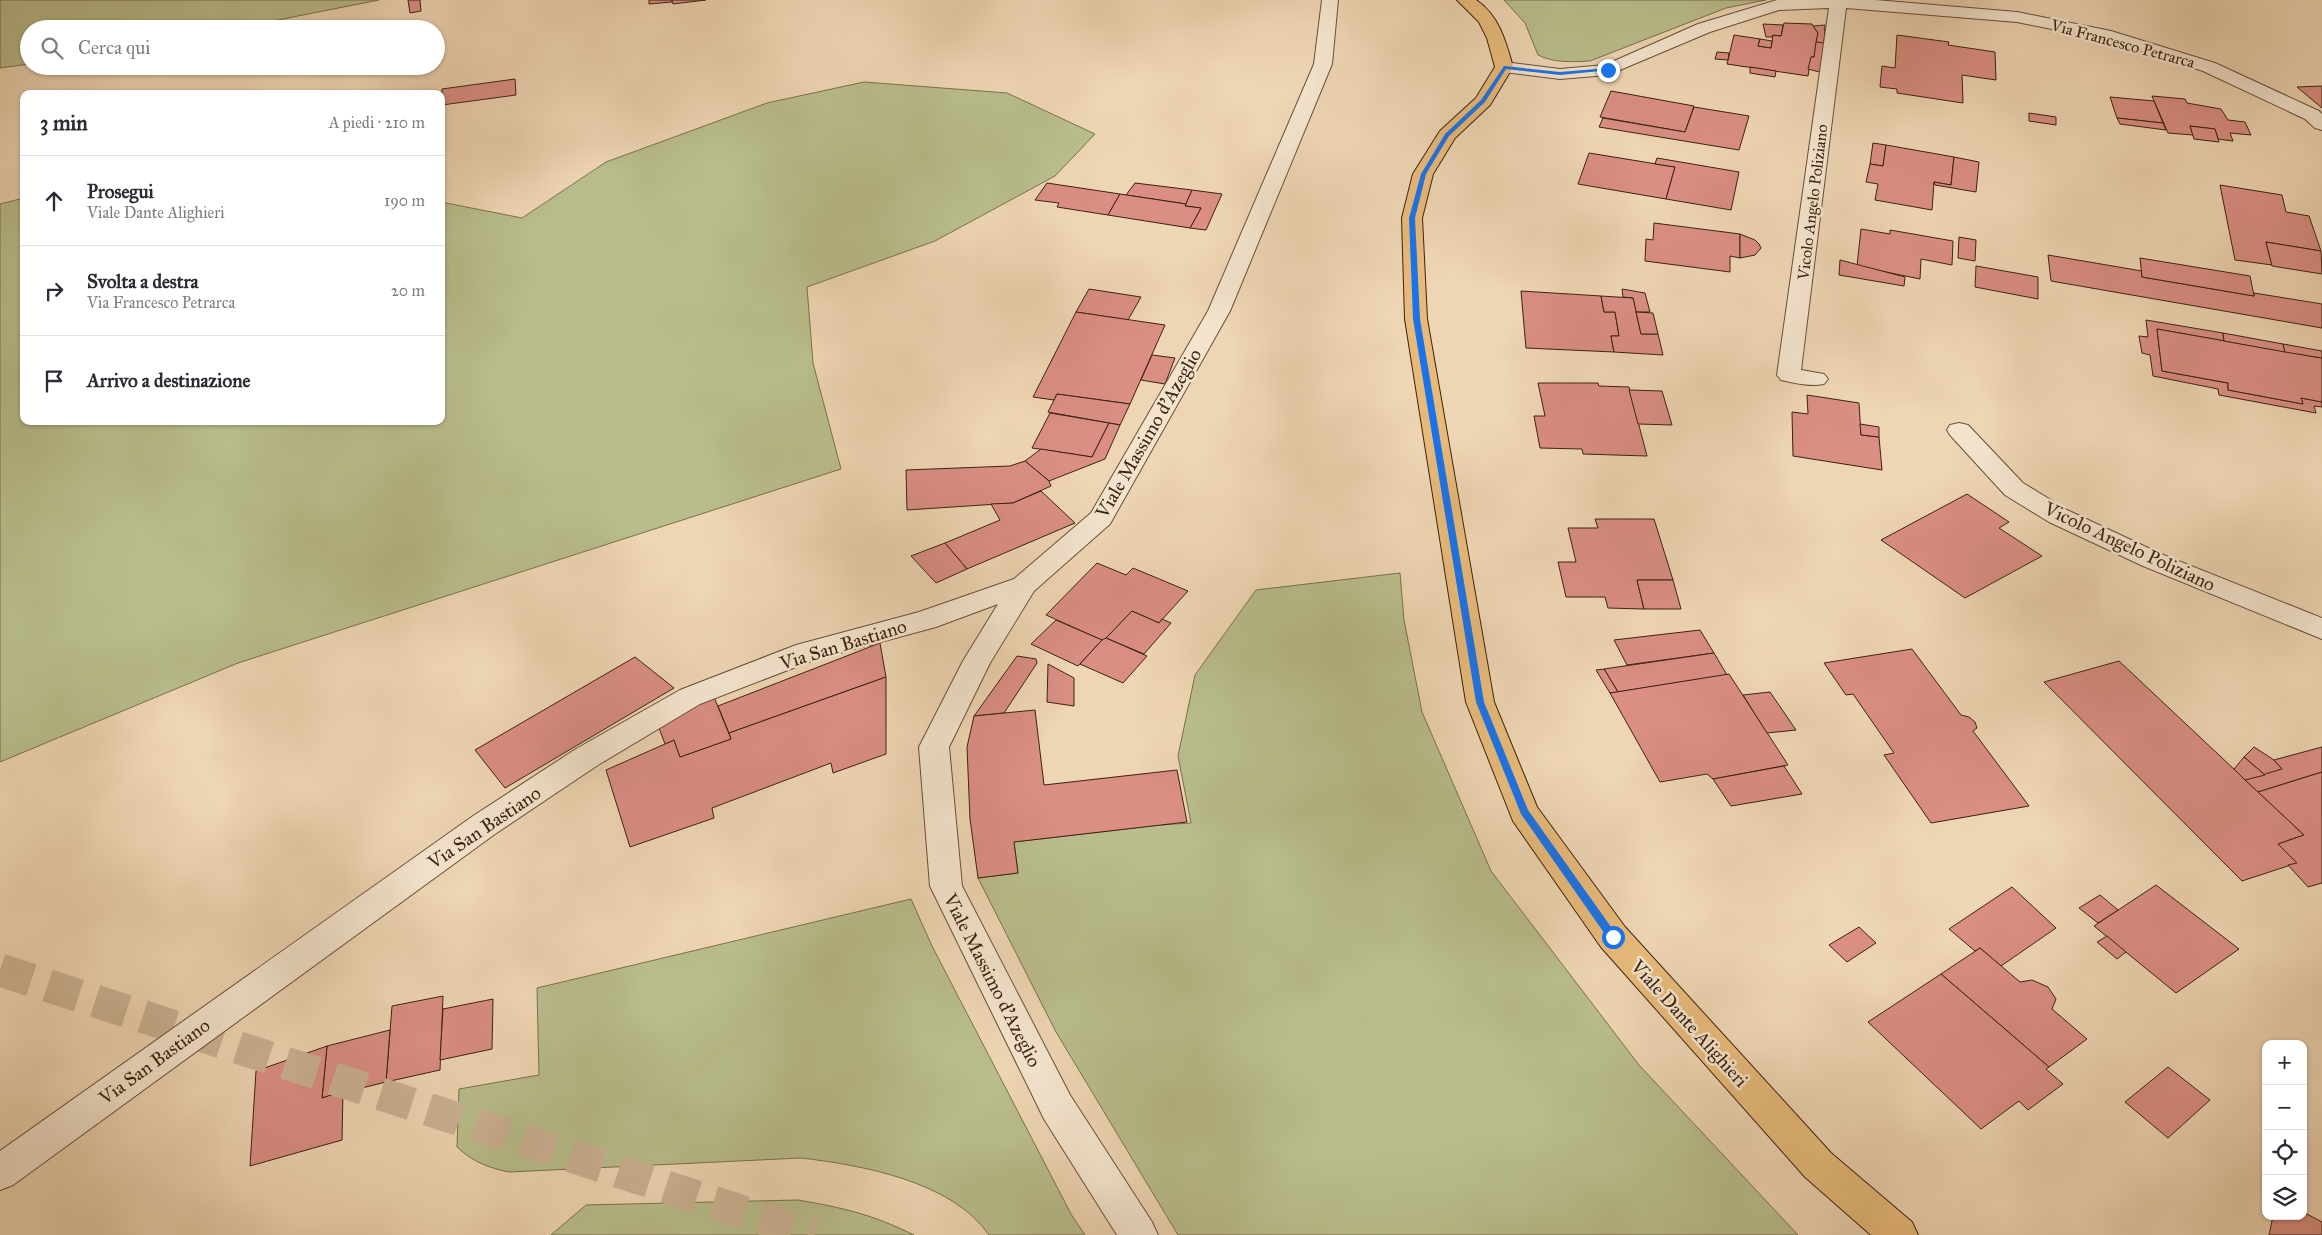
<!DOCTYPE html>
<html lang="it">
<head>
<meta charset="utf-8">
<style>
  :root { --surface:#fff; --page:#f2f2f3; --text:#2b2b33; --muted:#7c7c81; --line:#e1e1e2 }
  body { margin:0; font-family:"IM FELL Great Primer",serif; background:var(--page); color:var(--text) }
  .controls { position:absolute; right:15px; bottom:15px; display:grid; overflow:hidden; border-radius:10px; box-shadow:0 1px 4px #0004 }
  .controls button { width:45px; height:45px; display:grid; place-items:center; padding:0; border:0; border-bottom:1px solid var(--line); background:var(--surface); color:var(--text); font:25px sans-serif }
  .stop { position:absolute; width:15px; height:15px; margin:-11px; border:4px solid #1a73e8; border-radius:50%; background:#fff }
  .stop.end { background:#1a73e8; border-color:#fff; box-shadow:0 1px 5px #0008 }
  .list { margin:0; padding:0; list-style:none }
  h2 { display:flex; justify-content:space-between; align-items:center; height:65px; margin:0; padding:0 20px; font-size:21px }
  h2 small { font-size:16px; font-weight:400; color:var(--muted) }
  .list li { display:grid; grid-template-columns:32px 1fr auto; gap:15px; align-items:center; box-sizing:border-box; height:90px; padding:0 20px; border-top:1px solid var(--line) }
  .list b { display:block; font-size:19px; white-space:nowrap }
  .list p { margin:0; font-size:16px; white-space:nowrap; color:var(--muted) }
  .list em { font-size:16px; font-style:normal; color:var(--muted) }
  .icon { flex:none; width:28px; height:28px; fill:none; stroke:currentColor; stroke-width:2; stroke-linecap:round; stroke-linejoin:round }
  .map { position:relative; flex:none; width:2322px; height:1235px; overflow:hidden }
  .search { position:absolute; background:var(--surface); box-shadow:0 1px 4px #0004; left:20px; top:20px; width:425px; height:55px; display:flex; align-items:center; gap:12px; box-sizing:border-box; padding:0 18px; border-radius:28px; color:var(--muted); font-size:19px }
  .panel { position:absolute; background:var(--surface); box-shadow:0 1px 4px #0004; left:20px; top:90px; width:425px; height:335px; border-radius:10px }
  .map>svg:first-child { display:block }
</style>
</head>
<body>
<div class="map">
<svg width="2322" height="1235" viewBox="0 0 2322 1235">
  <rect width="100%" height="100%" fill="#eed5b3"/>
  <filter id="stains"><feTurbulence type="fractalNoise" baseFrequency=".004" numOctaves="4"/><feColorMatrix values="0 0 0 0 .2 0 0 0 0 .09 0 0 0 0 .02 0 0 0 .5 -.17"/></filter>
  <radialGradient id="worn" r=".72"><stop offset=".6" stop-color="#630" stop-opacity="0"/><stop offset="1" stop-color="#630" stop-opacity=".3"/></radialGradient>
  <g fill="#b9bd8c" stroke="#7a704e">
    <path d="M0,0H379L232,29H29V64L0,68Z"/>
    <path d="M1504,0H1766L1726,8L1590,61C1572,62 1554,63 1538,55L1525,23Z"/>
    <path d="M864,82L1007,93L1095,134L1055,176L935,241L807,287L813,363L841,469L238,663L0,762V204L24,198V421H441V202L522,218L606,162L767,103Z"/>
    <path d="M1400,573L1404,620L1422,712L1491,871L1639,1065L1798,1235H1178L1056,1032L978,878L1018,873L1014,842L1160,825L1191,823L1178,756L1195,675L1256,590Z"/>
    <path d="M911,899L932,946L1071,1214L1085,1235H989C952,1181 861,1165 801,1158L509,1172C489,1168 473,1162 457,1147L459,1089L539,1075L537,988Z"/>
    <path d="M798,1200C844,1208 871,1214 914,1235H551L586,1205Z"/>
  </g>
  <g fill="#da8e84" stroke="#3c220f">
    <path d="M408,0H420L421,11L410,13Z"/>
    <path d="M649,0H672V2L649,4Z"/>
    <path d="M672,0H706L673,4Z"/>
    <path d="M1784,23L1812,24L1818,33L1814,57H1811L1808,76L1727,64L1734,35L1760,39L1758,46L1771,48L1773,35L1781,36Z"/>
    <path d="M1763,24L1783,25L1781,36L1773,35L1772,37H1766Z"/>
    <path d="M1825,25L1824,44L1816,42L1818,33L1813,26Z"/>
    <path d="M1897,35L1949,42L1948,45L1995,52L1996,80L1962,75L1963,103L1897,93V89L1880,87L1882,66L1895,68Z"/>
    <path d="M1760,39L1772,41L1771,48L1758,46Z"/>
    <path d="M1816,42L1832,44L1823,73L1808,69L1811,57H1814Z"/>
    <path d="M1717,52L1729,53L1728,60L1715,59Z"/>
    <path d="M1750,67L1776,71L1775,77L1750,73Z"/>
    <path d="M515,79L516,95L442,105V89Z"/>
    <path d="M2322,86V108L2297,87Z"/>
    <path d="M1611,91L1694,106L1685,132L1600,117Z"/>
    <path d="M2152,96L2185,99L2187,103L2221,109L2228,120L2245,122L2251,135L2230,133L2233,141L2218,139L2215,129L2190,126L2193,135L2168,133Z"/>
    <path d="M2110,97L2154,101L2163,123L2117,118Z"/>
    <path d="M1694,107L1749,116L1739,150L1599,127L1603,118L1685,132Z"/>
    <path d="M2029,113L2056,117V125L2029,121Z"/>
    <path d="M2117,118L2163,123L2166,130L2120,124Z"/>
    <path d="M2190,126L2215,129L2219,142L2194,139Z"/>
    <path d="M1873,143L1886,145L1883,166L1870,164Z"/>
    <path d="M1886,145L1954,157L1951,185L1934,182L1932,210L1875,200L1878,184L1866,182L1870,164L1883,166Z"/>
    <path d="M1589,153L1675,167L1666,199L1578,184Z"/>
    <path d="M1954,157L1979,162L1976,192L1935,185L1934,182L1951,185Z"/>
    <path d="M1657,158L1739,172L1731,210L1666,199L1675,167L1655,164Z"/>
    <path d="M1047,183L1120,194L1108,215L1057,207L1059,203L1035,200Z"/>
    <path d="M1135,183L1192,190L1186,204L1126,195Z"/>
    <path d="M2220,185L2282,195L2286,212L2309,216L2321,251L2266,242L2272,265L2235,260Z"/>
    <path d="M1192,190L1222,194L1206,230L1190,228L1201,208L1185,206Z"/>
    <path d="M1120,194L1186,204L1185,206L1201,208L1190,228L1108,215Z"/>
    <path d="M1654,223L1740,234V258L1730,256V272L1645,261L1646,239L1653,240Z"/>
    <path d="M1861,229L1890,234V230L1953,241L1952,265L1921,259L1920,279L1857,266Z"/>
    <path d="M1740,234L1755,240L1759,244L1761,248L1755,255L1740,258Z"/>
    <path d="M1959,237L1976,240L1975,261L1958,258Z"/>
    <path d="M2266,242L2321,251L2322,274L2272,266Z"/>
    <path d="M2048,255L2142,271V277L2254,296V293L2322,304V328L2051,281Z"/>
    <path d="M2140,258L2250,276L2254,296L2142,277Z"/>
    <path d="M1840,260L1905,277L1904,286L1839,275Z"/>
    <path d="M1976,266L2038,277V299L1975,287Z"/>
    <path d="M1089,289L1141,297L1128,320L1076,312Z"/>
    <path d="M1622,289L1645,293L1650,312H1636L1633,298L1623,297Z"/>
    <path d="M1521,291L1601,296L1604,312H1615L1619,336H1611L1614,352L1526,348Z"/>
    <path d="M1601,296L1633,298L1641,334H1658L1663,355L1614,352L1611,336H1619L1615,312H1604Z"/>
    <path d="M1076,312L1165,325L1130,404L1057,394L1054,400L1033,397Z"/>
    <path d="M1636,312L1653,313L1658,334H1641Z"/>
    <path d="M2146,320L2223,333L2224,341L2157,329L2162,371L2228,383V390L2303,404L2301,398L2322,402V407L2314,406L2316,413L2219,395L2218,389L2153,376L2150,355L2142,353L2139,336L2148,337Z"/>
    <path d="M2157,329L2322,358V402L2301,398L2303,404L2228,390V383L2162,371Z"/>
    <path d="M2223,333L2283,344L2285,352L2224,341Z"/>
    <path d="M2283,344L2322,351V358L2285,352Z"/>
    <path d="M1152,355L1175,358L1165,384L1141,380Z"/>
    <path d="M1538,383H1598L1599,386L1629,387L1647,456L1583,454L1582,449L1540,448L1534,416H1545Z"/>
    <path d="M1629,390L1662,391L1672,425L1638,424Z"/>
    <path d="M1057,394L1130,404L1120,425L1048,412Z"/>
    <path d="M1807,395L1859,403L1861,435L1879,437L1882,470L1793,456L1792,412L1808,414Z"/>
    <path d="M1050,413L1109,423L1092,457L1032,448Z"/>
    <path d="M1109,423L1120,425L1105,459L1049,481L1025,461L1041,449L1092,457Z"/>
    <path d="M1860,424L1879,427V437L1861,435Z"/>
    <path d="M1025,461L1049,481L1051,486L1013,503L907,510L906,470L1010,466Z"/>
    <path d="M1041,491L1075,523L967,569L945,543L1000,520L991,504L1013,503Z"/>
    <path d="M1967,494L2009,522L1999,528L2042,556L1965,598L1881,540Z"/>
    <path d="M1595,519H1654L1673,580H1637L1644,609L1608,608L1605,597H1566L1558,562H1576L1568,528H1598Z"/>
    <path d="M945,543L967,569L936,583L911,556Z"/>
    <path d="M1097,563L1126,575L1133,568L1188,591L1159,623L1132,611L1104,641L1046,615Z"/>
    <path d="M1637,580H1673L1681,609H1644Z"/>
    <path d="M1132,611L1159,623L1162,619L1171,623L1144,654L1106,638Z"/>
    <path d="M1056,620L1102,640L1078,666L1031,644Z"/>
    <path d="M1700,630L1714,653L1627,665L1614,640Z"/>
    <path d="M1106,638L1147,656L1123,683L1080,664L1102,640Z"/>
    <path d="M880,643L886,677L729,733L718,706Z"/>
    <path d="M1912,649L1961,715L1969,717L1975,722L1977,728L1973,731L2029,806L1931,823L1884,755L1894,753L1853,694L1846,695L1824,663Z"/>
    <path d="M1714,653L1727,675L1618,692L1604,669Z"/>
    <path d="M1017,656L1036,659L1037,663L1004,713L974,716Z"/>
    <path d="M635,657L674,688L505,788L475,750Z"/>
    <path d="M2119,661L2304,835L2278,844L2297,863L2242,881L2044,682Z"/>
    <path d="M1048,664L1074,678V706L1047,702Z"/>
    <path d="M1604,669L1618,692L1610,693L1596,670Z"/>
    <path d="M1729,674L1788,765L1713,779L1707,774L1660,782L1610,693Z"/>
    <path d="M886,677V754L833,773L831,763L712,808L714,818L630,847L606,770L674,740L680,757L731,739L729,733Z"/>
    <path d="M1770,692L1796,730L1767,733L1743,695Z"/>
    <path d="M714,697L731,739L680,757L674,740L665,744L657,723Z"/>
    <path d="M1035,710L1044,785L1177,770L1187,822L1014,842L1018,873L978,878L970,819L967,747L974,716Z"/>
    <path d="M2254,747L2274,760L2282,769L2265,775L2244,757Z"/>
    <path d="M2322,747V772L2258,792L2245,780L2282,769L2274,760Z"/>
    <path d="M2244,757L2265,775L2245,780L2234,769Z"/>
    <path d="M1784,766L1802,794L1731,806L1713,779Z"/>
    <path d="M2322,772V883L2308,887L2288,865L2297,863L2278,844L2304,835L2258,792Z"/>
    <path d="M2156,885L2239,949L2176,993L2094,926Z"/>
    <path d="M2012,887L2056,928L2001,966L1980,948L1975,951L1949,929Z"/>
    <path d="M2100,895L2118,910L2098,923L2079,908Z"/>
    <path d="M1859,927L1876,943L1847,962L1829,945Z"/>
    <path d="M2107,936L2126,952L2117,959L2097,942Z"/>
    <path d="M1980,948L2020,982L2032,980L2048,987L2056,999L2052,1009L2087,1039L2049,1067L1941,974Z"/>
    <path d="M1941,974L2049,1067L2046,1069L2063,1084L2028,1110L2019,1101L1981,1129L1868,1022Z"/>
    <path d="M443,996L440,1070L386,1082L392,1006Z"/>
    <path d="M493,999L492,1049L440,1060L443,1009Z"/>
    <path d="M390,1030L386,1082L322,1098L327,1046Z"/>
    <path d="M327,1046L322,1098L343,1091L342,1140L250,1166L256,1071Z"/>
    <path d="M2168,1067L2210,1100L2168,1138L2125,1102Z"/>
    <path d="M2303,1212L2322,1222V1235H2269L2273,1216H2303Z"/>
  </g>
  <g fill="none" stroke-linecap="round" stroke-linejoin="round">
    <path stroke="#cab192" stroke-width="33" stroke-dasharray="33 17" stroke-linecap="butt" d="M0,970L814,1235"/>
    <defs>
      <g id="minor">
        <path d="M1322,0H1338L1332,64L1230,311L1110,524L1034,591L990,663L949,747L962,886L1070,1095L1152,1222L1158,1235H1117L1044,1119L930,886L919,747L963,661L998,604L936,627L814,660L700,704L598,765L495,834L13,1185L0,1190V1151L473,816L576,749L680,690L796,645L919,612L1014,579L1091,513L1208,311L1314,64Z"/>
        <path d="M1777,0H1875L2017,12L2111,31L2215,63L2319,111L2322,114V130L2315,128L2305,119L2203,71L2107,40L2017,22L1846,8L1801,370L1824,374L1828,379L1824,384C1810,387 1795,383 1781,380L1777,375L1829,8L1779,10L1710,32L1608,75L1560,79L1504,72L1498,71L1495,67L1498,63L1504,62L1560,69L1605,65L1698,24Z"/>
        <path d="M1959,423L1968,425L2023,483L2067,510L2161,554L2322,618V639L2143,566L2049,522L2005,495L1950,435L1947,430L1950,425Z"/>
      </g>
      <path id="major" d="M1457,0H1476C1499,15 1506,42 1513,67L1490,105L1455,138L1433,174L1422,218L1427,319L1494,702L1537,807L1625,927L1831,1153L1912,1222L1918,1235H1871L1805,1177L1601,947L1513,821L1466,702L1405,319L1402,218L1413,174L1440,131L1476,98L1495,67L1487,38L1479,22Z"/>
    </defs>
    <use href="#minor" stroke="#684f38" stroke-width="2"/>
    <use href="#major" stroke="#3c220f" stroke-width="2"/>
    <use href="#minor" fill="#f4e4ce" fill-rule="evenodd"/>
    <use href="#major" fill="#e7ba7a" fill-rule="evenodd"/>
  </g>
  <path fill="#1a73e8" d="M1504,66L1560,72L1608,68L1611,70L1560,75L1506,69L1485,102L1449,136L1426,174L1415,218L1420,319L1484,702L1528,810L1616,934L1618,937L1613,941L1609,940L1521,814L1476,702L1413,319L1409,218L1421,174L1445,134L1481,100Z"/>
  <g text-anchor="middle" stroke-width="5" stroke-linejoin="round" paint-order="stroke">
    <g font-size="16" fill="#3c220f" stroke="#f4e4ce">
      <text transform="translate(2123 43) rotate(15)" y="6">Via Francesco Petrarca</text>
      <text transform="translate(1812 202) rotate(-83)" y="6">Vicolo Angelo Poliziano</text>
    </g>
    <g font-size="19" fill="#3c220f" stroke="#f4e4ce">
      <text transform="translate(1148 433) rotate(-60)" y="7">Viale Massimo d'Azeglio</text>
      <text transform="translate(2130 546) rotate(25)" y="7">Vicolo Angelo Poliziano</text>
      <text transform="translate(843 644) rotate(-17)" y="7">Via San Bastiano</text>
      <text transform="translate(484 827) rotate(-34)" y="7">Via San Bastiano</text>
      <text transform="translate(993 980) rotate(63)" y="7">Viale Massimo d'Azeglio</text>
      <text transform="translate(1690 1023) rotate(48)" y="7">Viale Dante Alighieri</text>
      <text transform="translate(154 1061) rotate(-36)" y="7">Via San Bastiano</text>
    </g>
  </g>
  <rect width="100%" height="100%" filter="url(#stains)"/>
  <rect width="100%" height="100%" fill="url(#worn)"/>
</svg>
<div class="controls">
<button>+</button>
<button>−</button>
<button><svg class="icon" aria-label="locate" viewBox="0 0 24 24"><circle cx="12" cy="12" r="6"/><path d="M12 2v4M12 18v4M2 12h4M18 12h4"/></svg></button>
<button><svg class="icon" aria-label="layers" viewBox="0 0 24 24"><path d="M12 4l9 5-9 5-9-5zM3 14l9 5 9-5"/></svg></button>
</div>
<div class="stop" style="left:1613px;top:937px"></div>
<div class="stop end" style="left:1608px;top:70px"></div>
<div class="search"><svg class="icon" aria-label="search" viewBox="0 0 24 24"><circle cx="10" cy="10" r="6"/><path d="M15 15l6 6"/></svg>Cerca qui</div>
<section class="panel">
<h2>3 min<small>A piedi · 210 m</small></h2>
<ul class="list">
<li><svg class="icon" aria-label="ahead" viewBox="0 0 24 24"><path d="M12 20V5M6 11l6-6 6 6"/></svg><div><b>Prosegui</b><p>Viale Dante Alighieri</p></div><em>190 m</em></li>
<li><svg class="icon" aria-label="right" viewBox="0 0 24 24"><path d="M7 20v-9h11M14 6l5 5-5 5"/></svg><div><b>Svolta a destra</b><p>Via Francesco Petrarca</p></div><em>20 m</em></li>
<li><svg class="icon" aria-label="arrive" viewBox="0 0 24 24"><path d="M6 21V4h12l-3 4 3 4H6"/></svg><div><b>Arrivo a destinazione</b></div></li>
</ul>
</section>
</div>
</body>
</html>
